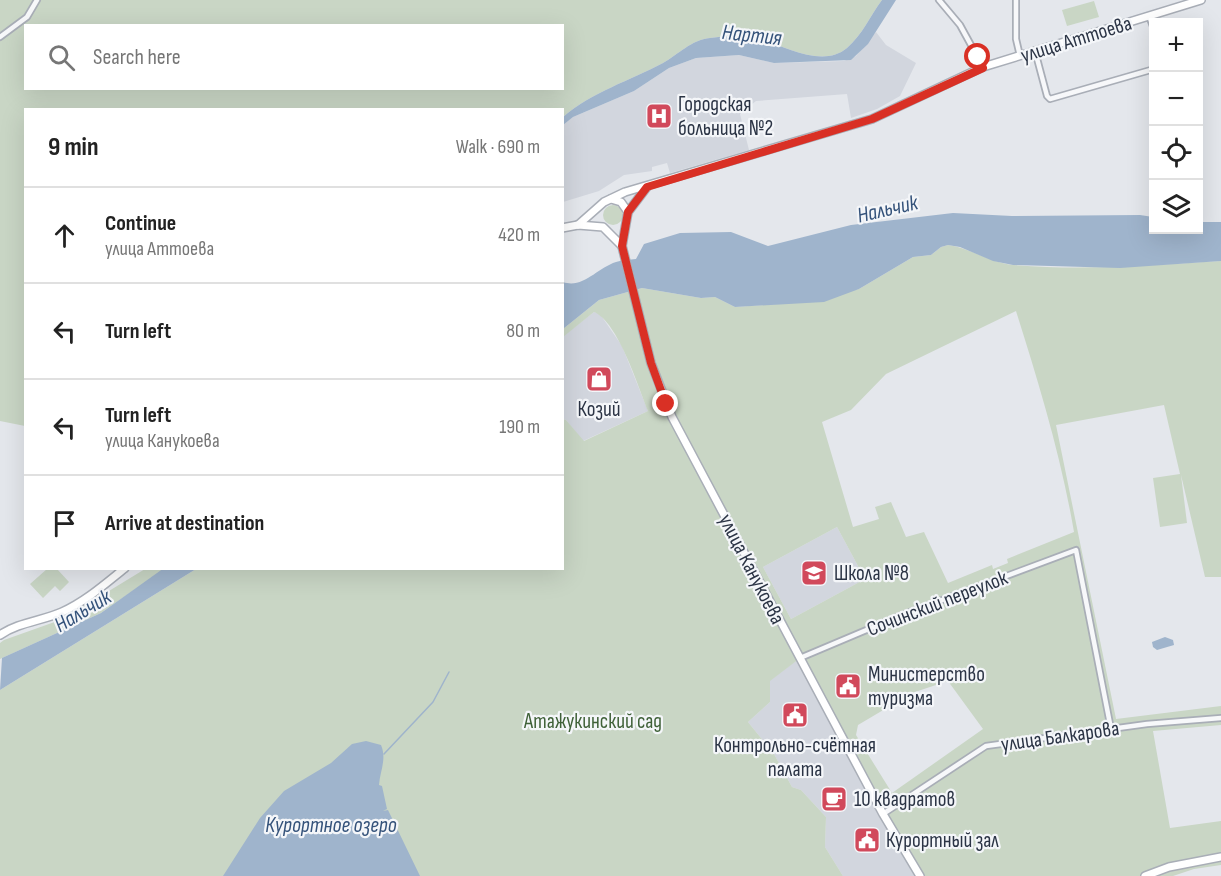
<!DOCTYPE html>
<html lang="en">
<head>
<meta charset="utf-8">
<style>
  :root { --surface:#fff; --page:#f6f6f6; --text:#222; --muted:#767676; --line:#e0e0e0 }
  body { margin:0; font-family:"Sofia Sans Condensed",sans-serif; background:var(--page); color:var(--text) }
  .controls { position:absolute; right:18px; top:18px; display:grid; overflow:hidden; border-radius:0px; box-shadow:0 6px 24px #0002 }
  .controls button { width:54px; height:54px; display:grid; place-items:center; padding:0; border:0; border-bottom:2px solid var(--line); background:var(--surface); color:var(--text); font:30px sans-serif }
  .stop { position:absolute; width:18px; height:18px; margin:-14px; border:4px solid #d93025; border-radius:50%; background:#fff }
  .stop.end { background:#d93025; border-color:#fff; box-shadow:0 2px 6px #0008 }
  .list { margin:0; padding:0; list-style:none }
  h2 { display:flex; justify-content:space-between; align-items:center; height:78px; margin:0; padding:0 24px; font-size:26px }
  h2 small { font-size:20px; font-weight:400; color:var(--muted) }
  .list li { display:grid; grid-template-columns:39px 1fr auto; gap:18px; align-items:center; box-sizing:border-box; height:96px; padding:0 24px; border-top:2px solid var(--line) }
  .list b { display:block; font-size:22px; white-space:nowrap }
  .list p { margin:0; font-size:20px; white-space:nowrap; color:var(--muted) }
  .list em { font-size:20px; font-style:normal; color:var(--muted) }
  .icon { flex:none; width:33px; height:33px; fill:none; stroke:currentColor; stroke-width:2; stroke-linecap:round; stroke-linejoin:round }
  .map { position:relative; flex:none; width:1221px; height:876px; overflow:hidden }
  .search { position:absolute; background:var(--surface); box-shadow:0 6px 24px #0002; left:24px; top:24px; width:540px; height:66px; display:flex; align-items:center; gap:15px; box-sizing:border-box; padding:0 21px; border-radius:0px; color:var(--muted); font-size:22px }
  .panel { position:absolute; background:var(--surface); box-shadow:0 6px 24px #0002; left:24px; top:108px; width:540px; height:462px; border-radius:0px }
  .map>svg:first-child { display:block }
</style>
</head>
<body>
<div class="map">
<svg width="1221" height="876" viewBox="0 0 1221 876">
  <rect width="100%" height="100%" fill="#e4e7ec"/>
  <g fill="#d2d6de">
    <path d="M876,32L886,45L916,63L900,96L877,109L851,118L847,94L756,101L740,114L749,150L670,173L667,163L652,167V171L624,175L599,191L563,202L562,125L573,117L634,91L669,68L696,58L739,55L774,63L844,61L856,56Z"/>
    <path d="M594,312L600,314L622,346L648,411L583,441L566,420L563,419L562,337Z"/>
    <path d="M837,527L865,579L791,619L763,567Z"/>
    <path d="M800,658L920,876H843L825,847L826,817L801,790L792,787L774,754L748,722L770,702L769,681Z"/>
  </g>
  <g fill="#c9d6c5" fill-rule="evenodd">
    <path d="M0,0H882C870,16 863,34 847,48C822,69 783,45 756,38C742,35 725,36 710,38C691,40 679,54 663,63C629,81 592,92 563,117L562,110H26L25,426L0,421ZM26,26H562V88H26Z"/>
    <path d="M1094,1L1099,17L1067,26L1062,10Z"/>
    <circle cx="613" cy="215" r="10"/>
    <path d="M948,245C971,248 990,263 1014,265C1083,271 1152,265 1221,261V577H1205L1181,475L1187,523L1160,527L1153,478L1180,474L1164,405L1056,425L1116,719L1221,706V725L1153,731L1170,828L1221,821V865L1194,869L1173,876H920L799,659L770,681V702L748,722L774,754L792,787L801,790L826,817L825,847L843,876H0V690L196,569L562,568L563,419L566,420L584,441L648,411C638,386 618,322 594,312L563,337V329L599,300L642,288L701,298L715,297L735,307L791,303L859,289L913,257L931,255L941,247ZM1016,311C1039,384 1061,456 1074,532L1007,559L1008,563L993,569L992,565L948,583L924,532L906,537L891,502L875,507L879,519L853,527L822,422L851,410L886,374ZM837,527L865,579L791,619L763,567ZM948,681L983,729L892,793L856,735L858,725L912,693Z"/>
    <path d="M47,569H57L69,582L60,591L55,586L43,598L30,584Z"/>
    <path d="M145,569H164L101,613L0,659V643L4,640L63,619Z"/>
  </g>
  <g fill="#9fb4cc">
    <path d="M882,0H896L868,44L851,60L774,63L739,55L696,58L669,68L634,91L573,117L563,125V117C592,92 629,81 663,63C679,54 691,40 710,38C725,36 742,35 756,38C783,45 822,69 847,48C863,34 870,16 882,0Z"/>
    <path d="M953,213L1012,216L1140,215L1153,217L1154,230H1198L1199,222H1221V261L1120,268L1013,265L993,261L960,247L948,245L941,247L931,255L913,257L859,289L824,302L735,307L715,297L701,298L642,288L599,300L563,329V282C583,289 597,268 616,262C622,260 630,260 636,259L644,244L680,233L731,232L768,246L851,225Z"/>
    <path d="M164,568L196,569L0,690L2,658L101,613Z"/>
    <path d="M1165,637L1173,640L1174,645L1157,650L1153,647L1152,642Z"/>
    <path d="M366,741L381,745C387,759 380,771 379,785L382,786L387,809L383,811L388,810L420,876H223L260,818L284,791L331,763L352,744Z"/>
  </g>
  <g fill="none" stroke-linecap="round" stroke-linejoin="round">
    <path stroke="#9fb4cc" stroke-width="1.5" d="M384,754L433,702L449,672"/>
    <defs>
      <g id="street">
        <path d="M939,0L960,25L983,67"/>
        <path d="M1016,0V39L1020,56"/>
        <path d="M1149,16L1154,29"/>
        <path d="M0,37L27,17L37,0"/>
        <path d="M1035,51L1047,96L1050,99L1154,69"/>
        <path d="M800,658L902,615L1076,550L1111,729"/>
        <path d="M883,814L986,746L1147,724L1221,718"/>
      </g>
      <g id="secondary">
        <path d="M611,199L621,202L628,212L622,246"/>
        <path d="M628,212L647,187"/>
        <path d="M578,225L604,202L625,192L872,119L983,67L1201,0"/>
        <path d="M562,228L578,225L603,227L622,246L651,363L672,417L883,814L920,876"/>
        <path d="M0,635C19,622 42,621 62,612C86,601 105,584 125,568"/>
        <path d="M1145,876L1169,867L1221,857"/>
      </g>
    </defs>
    <use href="#street" stroke="#a9aeb7" stroke-width="8"/>
    <use href="#secondary" stroke="#a9aeb7" stroke-width="10"/>
    <use href="#street" stroke="#f7f8fa" stroke-width="4.5"/>
    <use href="#secondary" stroke="#fff" stroke-width="7"/>
  </g>
  <g fill="none" stroke-linecap="round" stroke-linejoin="round">
    <path stroke="#d93025" stroke-width="8" d="M666,404L651,363L622,246L628,212L647,187L872,119L983,68L978,57"/>
  </g>
  <defs>
    <symbol id="hospital-square" viewBox="-11 -11 22 22"><rect x="-9" y="-9" width="18" height="18" rx="4" fill="#d1495b" stroke="#f4f6f9"/><path d="M-5-5h3v3.5h4V-5h3V5h-3V1.5h-4V5h-3Z" fill="#fff"/></symbol>
    <symbol id="shop-square" viewBox="-11 -11 22 22"><rect x="-9" y="-9" width="18" height="18" rx="4" fill="#d1495b" stroke="#f4f6f9"/><path d="M-5-2.5h2.3a2.7 3.5 0 0 1 5.4 0H5L5.5 6h-11ZM-1.5-2.5h3a1.5 2.3 0 0 0-3 0Z" fill="#fff"/></symbol>
    <symbol id="school-square" viewBox="-11 -11 22 22"><rect x="-9" y="-9" width="18" height="18" rx="4" fill="#d1495b" stroke="#f4f6f9"/><path d="M0-5L7-2L0 1L-7-2ZM-4 1L0 2.5L4 1V4Q0 6-4 4Z" fill="#fff"/></symbol>
    <symbol id="civic-square" viewBox="-11 -11 22 22"><rect x="-9" y="-9" width="18" height="18" rx="4" fill="#d1495b" stroke="#f4f6f9"/><path d="M-.6-6.5H3V-4.5H.6V-3L4-1V1h2V6H-6V1h2V-1L-.6-3ZM-1.2 2.5V6h2.4V2.5Z" fill="#fff"/></symbol>
    <symbol id="cafe-square" viewBox="-11 -11 22 22"><rect x="-9" y="-9" width="18" height="18" rx="4" fill="#d1495b" stroke="#f4f6f9"/><path d="M-5.5-4.5H6V0H3Q3 3.5 0 3.5H-2.5Q-5.5 3.5-5.5 0ZM3-3.2v2h1.7v-2ZM-6 4.5H4V6H-6Z" fill="#fff"/></symbol>
  </defs>
  <g fill-rule="evenodd">
    <use href="#hospital-square" x="644" y="101" width="30" height="30"/>
    <use href="#shop-square" x="584" y="364" width="30" height="30"/>
    <use href="#school-square" x="799" y="558" width="30" height="30"/>
    <use href="#civic-square" x="833" y="671" width="30" height="30"/>
    <use href="#civic-square" x="780" y="700" width="30" height="30"/>
    <use href="#cafe-square" x="819" y="784" width="30" height="30"/>
    <use href="#civic-square" x="852" y="825" width="30" height="30"/>
  </g>
  <g text-anchor="middle" stroke-width="4.5" stroke-linejoin="round" paint-order="stroke">
    <g font-size="21" fill="#2b3445" stroke="#f4f6f9">
      <text transform="translate(1076 39) rotate(-17)" y="7">улица Аттоева</text>
      <text transform="translate(752 569) rotate(63)" y="7">улица Канукоева</text>
      <text transform="translate(937 603) rotate(-21)" y="7">Сочинский переулок</text>
      <text transform="translate(1060 736) rotate(-8)" y="7">улица Балкарова</text>
    </g>
    <g font-size="21" fill="#2b3445" stroke="#f4f6f9" text-anchor="start">
      <text x="678" y="111">Городская<tspan x="678" dy="24">больница №2</tspan></text>
      <text x="599" y="416" text-anchor="middle">Козий</text>
      <text x="834" y="580">Школа №8</text>
      <text x="868" y="681">Министерство<tspan x="868" dy="24">туризма</tspan></text>
      <text x="795" y="752" text-anchor="middle">Контрольно-счётная<tspan x="795" dy="24">палата</tspan></text>
      <text x="854" y="806">10 квадратов</text>
      <text x="886" y="847">Курортный зал</text>
    </g>
    <g font-size="21" fill="#3f6138" stroke="#f4f6f9">
      <text x="593" y="728">Атажукинский сад</text>
    </g>
    <g font-size="22" font-style="italic" fill="#34527a" stroke="#f4f6f9">
      <text transform="translate(752 34) rotate(6)" y="8">Нартия</text>
      <text transform="translate(887 208) rotate(-13)" y="8">Нальчик</text>
      <text transform="translate(82 610) rotate(-31)" y="8">Нальчик</text>
      <text x="331" y="832">Курортное озеро</text>
    </g>
  </g>
</svg>
<div class="controls">
<button>+</button>
<button>−</button>
<button><svg class="icon" aria-label="locate" viewBox="0 0 24 24"><circle cx="12" cy="12" r="6"/><path d="M12 2v4M12 18v4M2 12h4M18 12h4"/></svg></button>
<button><svg class="icon" aria-label="layers" viewBox="0 0 24 24"><path d="M12 4l9 5-9 5-9-5zM3 14l9 5 9-5"/></svg></button>
</div>
<div class="stop" style="left:978px;top:57px"></div>
<div class="stop end" style="left:666px;top:404px"></div>
<div class="search"><svg class="icon" aria-label="search" viewBox="0 0 24 24"><circle cx="10" cy="10" r="6"/><path d="M15 15l6 6"/></svg>Search here</div>
<section class="panel">
<h2>9 min<small>Walk · 690 m</small></h2>
<ul class="list">
<li><svg class="icon" aria-label="ahead" viewBox="0 0 24 24"><path d="M12 20V5M6 11l6-6 6 6"/></svg><div><b>Continue</b><p>улица Аттоева</p></div><em>420 m</em></li>
<li><svg class="icon" aria-label="left" viewBox="0 0 24 24"><path d="M17 20v-9H6M10 6l-5 5 5 5"/></svg><div><b>Turn left</b></div><em>80 m</em></li>
<li><svg class="icon" aria-label="left" viewBox="0 0 24 24"><path d="M17 20v-9H6M10 6l-5 5 5 5"/></svg><div><b>Turn left</b><p>улица Канукоева</p></div><em>190 m</em></li>
<li><svg class="icon" aria-label="arrive" viewBox="0 0 24 24"><path d="M6 21V4h12l-3 4 3 4H6"/></svg><div><b>Arrive at destination</b></div></li>
</ul>
</section>
</div>
</body>
</html>
